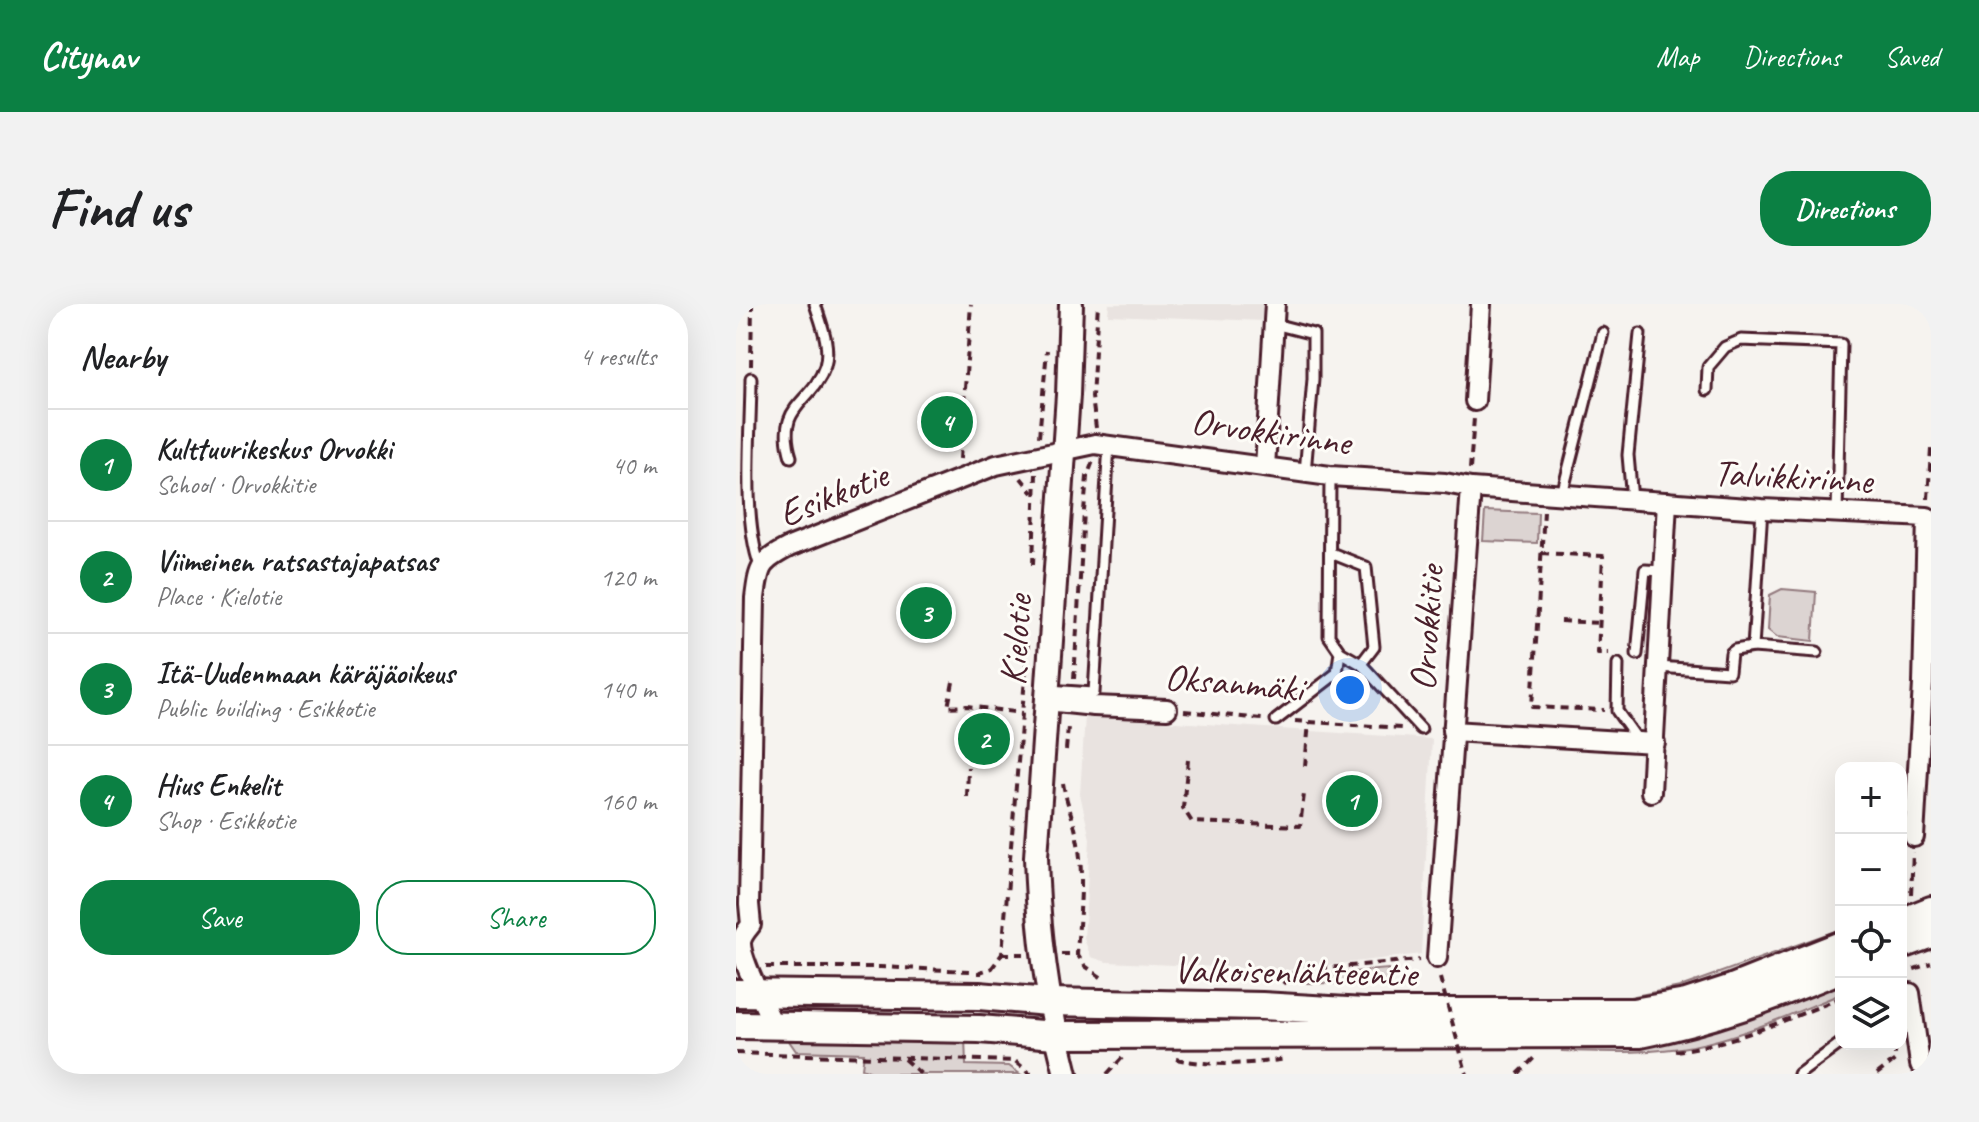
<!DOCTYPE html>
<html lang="en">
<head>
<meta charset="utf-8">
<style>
  :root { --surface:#fff; --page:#f2f2f2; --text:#202124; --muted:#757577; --line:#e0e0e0; --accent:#0b8043 }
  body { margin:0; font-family:Caveat,sans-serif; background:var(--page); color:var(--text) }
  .controls { position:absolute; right:24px; bottom:24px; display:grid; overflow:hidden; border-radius:16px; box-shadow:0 8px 32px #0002 }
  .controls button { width:72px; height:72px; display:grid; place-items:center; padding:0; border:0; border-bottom:2px solid var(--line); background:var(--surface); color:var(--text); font:40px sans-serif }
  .you { position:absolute; left:614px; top:386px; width:28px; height:28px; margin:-20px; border:6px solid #fff; border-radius:50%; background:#1a73e8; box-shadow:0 0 0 12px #1a73e833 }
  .badge { display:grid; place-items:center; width:52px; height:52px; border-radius:50%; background:var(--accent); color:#fff; font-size:26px; font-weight:700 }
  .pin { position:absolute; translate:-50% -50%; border:4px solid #fff; box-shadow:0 2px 8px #0006 }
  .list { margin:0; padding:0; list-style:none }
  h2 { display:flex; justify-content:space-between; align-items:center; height:104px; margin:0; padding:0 32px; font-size:34px }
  h2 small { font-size:26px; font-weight:400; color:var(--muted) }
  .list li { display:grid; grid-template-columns:52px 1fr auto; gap:24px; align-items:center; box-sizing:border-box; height:112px; padding:0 32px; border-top:2px solid var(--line) }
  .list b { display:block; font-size:30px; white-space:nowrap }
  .list p { margin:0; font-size:26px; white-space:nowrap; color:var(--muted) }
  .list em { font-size:26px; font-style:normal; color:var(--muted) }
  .actions { display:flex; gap:16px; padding:24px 32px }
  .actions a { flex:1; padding:18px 0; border:2px solid var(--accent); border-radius:32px; text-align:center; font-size:28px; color:var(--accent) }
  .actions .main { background:var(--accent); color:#fff }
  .icon { flex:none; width:44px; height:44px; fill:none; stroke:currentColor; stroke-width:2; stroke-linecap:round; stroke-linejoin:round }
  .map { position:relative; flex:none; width:1195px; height:770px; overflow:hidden; border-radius:32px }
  header { display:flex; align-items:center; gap:48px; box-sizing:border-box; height:112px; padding:0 40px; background:var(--accent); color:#fff }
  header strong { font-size:38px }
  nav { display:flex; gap:44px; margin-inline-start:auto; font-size:28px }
  .intro { display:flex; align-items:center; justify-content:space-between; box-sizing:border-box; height:192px; padding:0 48px }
  h1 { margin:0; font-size:56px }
  .button { padding:20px 36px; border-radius:32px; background:var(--accent); color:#fff; font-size:28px; font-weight:700 }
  main { display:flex; gap:48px; padding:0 48px }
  aside { flex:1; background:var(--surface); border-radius:32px; box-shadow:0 8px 32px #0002 }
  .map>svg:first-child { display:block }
</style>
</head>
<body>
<header>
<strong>Citynav</strong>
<nav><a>Map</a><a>Directions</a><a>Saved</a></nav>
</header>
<div class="intro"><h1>Find us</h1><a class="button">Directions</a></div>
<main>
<aside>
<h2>Nearby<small>4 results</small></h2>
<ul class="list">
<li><span class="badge">1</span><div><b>Kulttuurikeskus Orvokki</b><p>School · Orvokkitie</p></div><em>40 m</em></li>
<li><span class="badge">2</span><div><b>Viimeinen ratsastajapatsas</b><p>Place · Kielotie</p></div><em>120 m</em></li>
<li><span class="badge">3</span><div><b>Itä-Uudenmaan käräjäoikeus</b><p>Public building · Esikkotie</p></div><em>140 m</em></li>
<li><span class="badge">4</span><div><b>Hius Enkelit</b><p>Shop · Esikkotie</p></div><em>160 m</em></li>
</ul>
<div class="actions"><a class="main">Save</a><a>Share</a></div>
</aside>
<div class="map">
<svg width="1195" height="770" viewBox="0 0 1195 770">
  <rect width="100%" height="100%" fill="#f6f3ef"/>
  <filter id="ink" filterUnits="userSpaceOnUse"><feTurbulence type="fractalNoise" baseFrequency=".0125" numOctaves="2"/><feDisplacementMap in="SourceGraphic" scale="16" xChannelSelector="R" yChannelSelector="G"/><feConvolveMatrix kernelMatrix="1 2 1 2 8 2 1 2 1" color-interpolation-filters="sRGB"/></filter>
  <g filter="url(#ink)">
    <g fill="#e9e3e0">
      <path d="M373,0H531L530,17L372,11Z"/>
      <path d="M349,412L696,435L685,650L552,666L371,658L355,653L348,635L354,535L344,490Z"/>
    </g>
    <g fill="#dcd4d2" stroke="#937a7e" stroke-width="2">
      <path d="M749,207L802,209L801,239L747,237Z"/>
      <path d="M1046,285L1080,288L1077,337L1041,333L1032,326L1034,291Z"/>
      <path d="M1105,625V635L935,695H857L894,693L944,683Z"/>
      <path d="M652,665L651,680L571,679L570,672Z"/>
      <path d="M1105,678V690C1057,709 1008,732 957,742C914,750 870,748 826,747L827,741L922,738L968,729Z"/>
      <path d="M49,731L229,733L230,761L273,762L284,770H139L126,764L128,749L60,747Z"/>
    </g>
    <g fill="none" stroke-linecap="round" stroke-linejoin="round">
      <defs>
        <g id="service">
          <path d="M538,20L577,30V75L569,169"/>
          <path d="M15,74C15,128 6,213 24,262"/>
          <path d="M971,86L972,63L989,43L1005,36L1105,40L1101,209"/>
          <path d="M55,153C39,100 76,101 89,62C95,42 85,19 79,0"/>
          <path d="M826,190L867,29"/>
          <path d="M896,196L892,151L904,30"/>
          <path d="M1026,205L1017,343L1081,348"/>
          <path d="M595,249L630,263L638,343L625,360"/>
          <path d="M604,348L625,360L685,425"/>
          <path d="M901,350L909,266L927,267"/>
          <path d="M882,360L881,407L903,438"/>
          <path d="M922,363L993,368L995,349L999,346L1017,343"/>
          <path d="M312,386L358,389L373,140"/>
          <path d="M540,416L601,369L604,348L593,332L594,172"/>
          <path d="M1063,770L1105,739"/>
        </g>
        <g id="minor">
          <path d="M739,97L745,0"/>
          <path d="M529,163L539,0"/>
          <path d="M311,397L358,402L431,405"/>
          <path d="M716,427L919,439"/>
          <path d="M915,488L931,198"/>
          <path d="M701,654L735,184"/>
          <path d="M1174,689L1184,760"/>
          <path d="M38,722C30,704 4,656 5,638C6,631 11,626 15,621L13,600L19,294C23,262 24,258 53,243L260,161L359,140L594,172L709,179L735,184L1026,205L1191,213L1187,380L1178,533"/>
        </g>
        <path id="tertiary" d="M330,770C311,698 302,628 300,553L332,91L335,0"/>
        <g id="secondary">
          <path d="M1165,618L1195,606"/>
          <path d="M1165,641L1195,630"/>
          <path d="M0,689L243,692L312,698L526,702L628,708H897L950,699L996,684L1105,641"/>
          <path d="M0,721L243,725L320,731L904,730C977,716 1036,693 1105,665"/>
        </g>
      </defs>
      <use href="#service" stroke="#4a1f2b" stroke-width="15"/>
      <use href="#minor" stroke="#4a1f2b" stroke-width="24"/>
      <use href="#tertiary" stroke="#4a1f2b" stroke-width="28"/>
      <use href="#secondary" stroke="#4a1f2b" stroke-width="32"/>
      <g stroke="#4a1f2b" stroke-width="4" stroke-dasharray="8 6" stroke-linecap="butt">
        <path d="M15,62L16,0"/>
        <path d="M360,124L356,93L362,0"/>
        <path d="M303,133L311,46"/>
        <path d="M224,155L235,0"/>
        <path d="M734,165L738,114"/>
        <path d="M285,174L297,189"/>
        <path d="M1192,195L1195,145"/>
        <path d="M808,207L796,403L868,406"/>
        <path d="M805,249L867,252L862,349H873"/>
        <path d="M297,261L300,170"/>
        <path d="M825,317L864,319"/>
        <path d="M338,375L348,207L351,173L357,157"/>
        <path d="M217,378L212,403L231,402L286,409"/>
        <path d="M448,407L526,415"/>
        <path d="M559,417L666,424"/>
        <path d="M330,446L332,423"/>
        <path d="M452,456L447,504L456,518L564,522L568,490"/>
        <path d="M569,462L573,418"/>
        <path d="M327,479C330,498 338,515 341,534C349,572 343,613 341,650"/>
        <path d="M231,493L232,463"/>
        <path d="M1175,590L1177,548"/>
        <path d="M266,650H288"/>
        <path d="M325,650H341L349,662L369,676"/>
        <path d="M30,663H144L234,667"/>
        <path d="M1165,670L1195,659"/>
        <path d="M244,671V668L256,664L266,650L292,338"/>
        <path d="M547,680L556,670L567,666L683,656"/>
        <path d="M939,747C997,740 1051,715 1105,694"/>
        <path d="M0,749L279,757L295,770"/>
        <path d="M168,755L185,770"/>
        <path d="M440,755C476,763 514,760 551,755"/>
        <path d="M730,768L731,770"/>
        <path d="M371,770L386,754"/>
        <path d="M782,770L800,752"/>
        <path d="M1141,770L1159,756V740"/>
      </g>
      <use href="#service" stroke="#fdfcf7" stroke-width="9"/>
      <use href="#minor" stroke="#fdfcf7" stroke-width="18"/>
      <use href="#tertiary" stroke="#fdfcf7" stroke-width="22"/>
      <use href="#secondary" stroke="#fdfcf7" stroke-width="26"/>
      <path stroke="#4a1f2b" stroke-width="4" stroke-dasharray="8 6" stroke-linecap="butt" d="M704,674L730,768"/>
    </g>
  </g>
  <g text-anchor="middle" stroke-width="6" stroke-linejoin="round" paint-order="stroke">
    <g font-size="38" fill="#4a1f2b" stroke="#fdfcf7">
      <text transform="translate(535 127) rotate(8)" y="13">Orvokkirinne</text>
      <text transform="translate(1057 172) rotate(3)" y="13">Talvikkirinne</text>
      <text transform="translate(97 190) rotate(-22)" y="13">Esikkotie</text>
      <text transform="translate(690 324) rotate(-86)" y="13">Orvokkitie</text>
      <text transform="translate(279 336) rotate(-86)" y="13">Kielotie</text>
      <text transform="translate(498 378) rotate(5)" y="13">Oksanmäki</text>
      <text transform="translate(559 667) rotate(1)" y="13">Valkoisenlähteentie</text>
    </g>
  </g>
</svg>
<div class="controls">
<button>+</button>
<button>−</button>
<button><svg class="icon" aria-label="locate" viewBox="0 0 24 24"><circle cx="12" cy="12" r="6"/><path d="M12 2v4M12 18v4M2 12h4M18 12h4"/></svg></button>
<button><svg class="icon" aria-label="layers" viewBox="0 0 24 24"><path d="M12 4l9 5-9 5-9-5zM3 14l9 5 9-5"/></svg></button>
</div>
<div class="you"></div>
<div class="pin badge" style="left:616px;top:497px">1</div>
<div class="pin badge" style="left:248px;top:435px">2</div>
<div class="pin badge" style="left:190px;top:309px">3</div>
<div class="pin badge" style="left:211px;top:118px">4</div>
</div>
</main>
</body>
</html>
